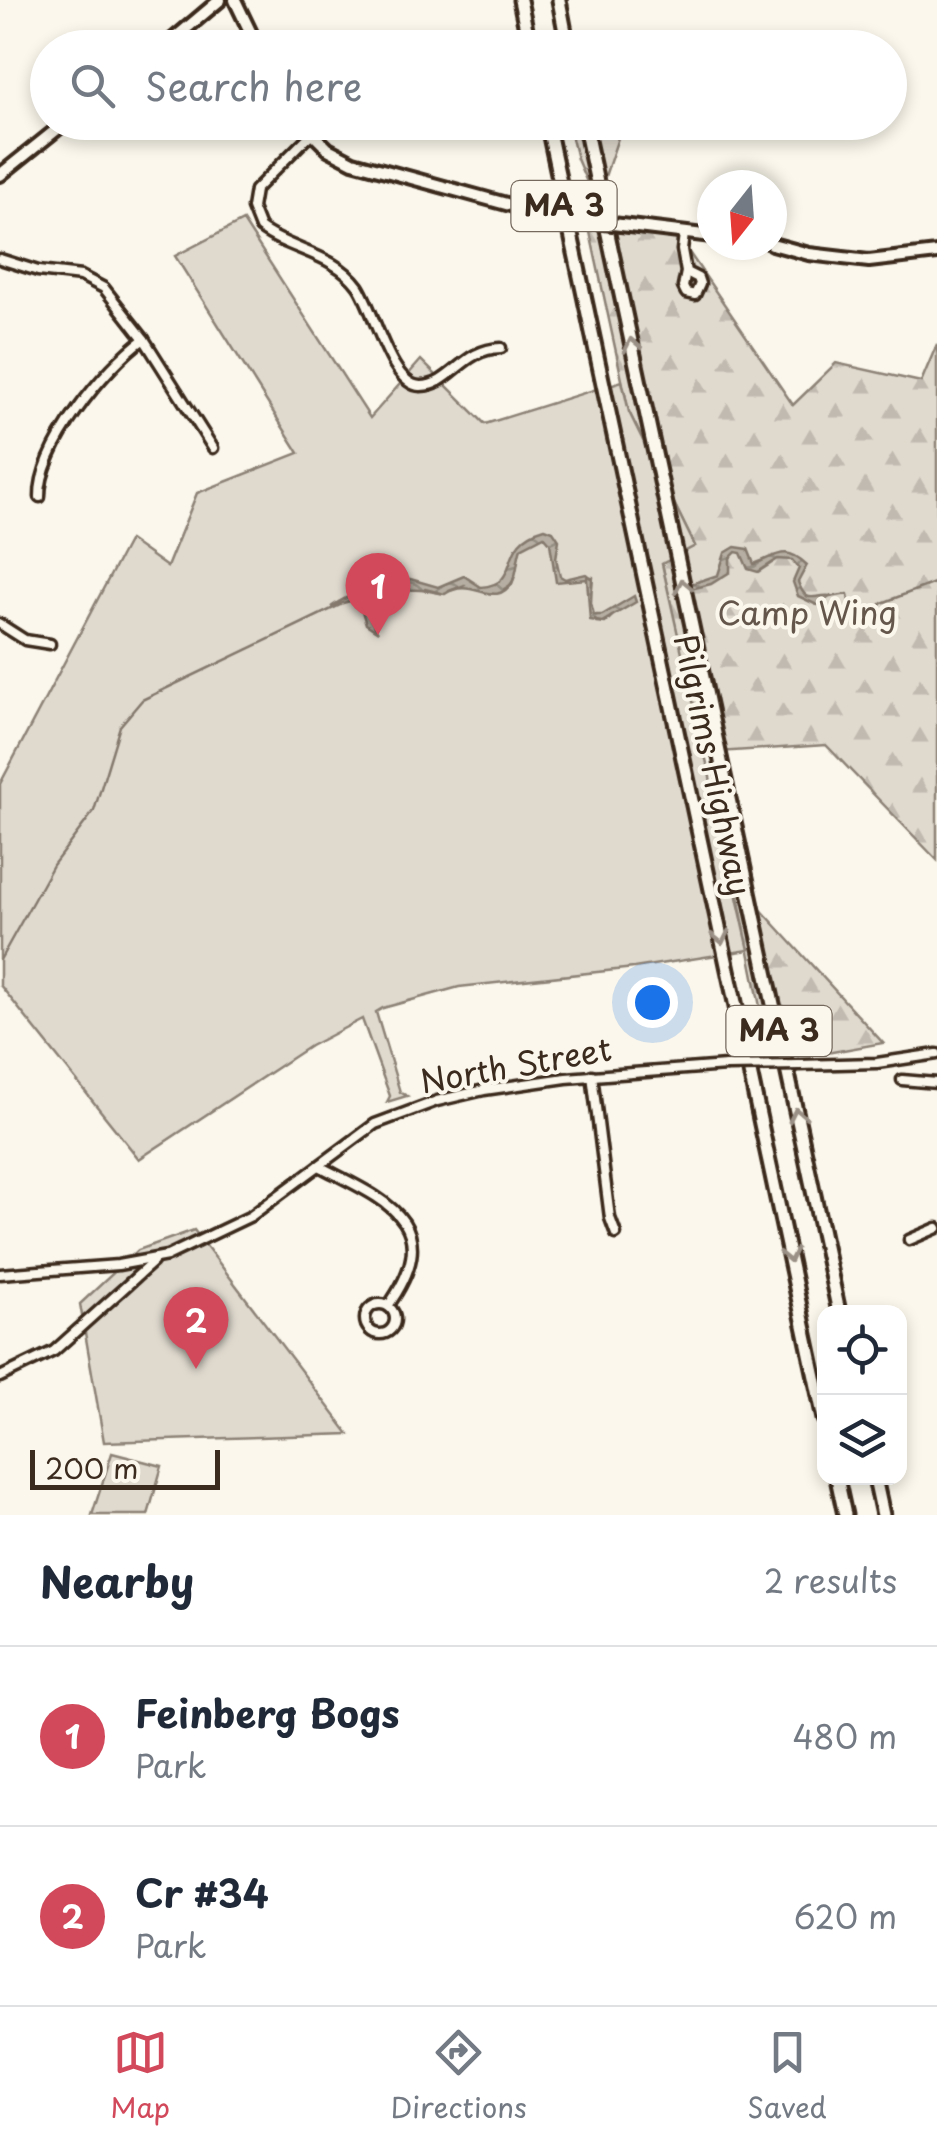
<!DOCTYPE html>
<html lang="en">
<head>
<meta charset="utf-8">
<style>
  :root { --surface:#fff; --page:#f6f6f7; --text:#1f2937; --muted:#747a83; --line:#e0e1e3; --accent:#d1495b }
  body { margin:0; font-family:"Playpen Sans",sans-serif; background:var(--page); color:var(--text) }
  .controls { position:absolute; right:30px; bottom:30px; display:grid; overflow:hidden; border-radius:20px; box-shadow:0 5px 15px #0003 }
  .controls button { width:90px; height:90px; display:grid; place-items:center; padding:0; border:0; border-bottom:2px solid var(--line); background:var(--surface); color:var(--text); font:50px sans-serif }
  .compass { position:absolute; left:697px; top:170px; width:90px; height:90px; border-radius:50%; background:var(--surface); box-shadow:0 5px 15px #0003; rotate:197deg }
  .scale { position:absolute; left:30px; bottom:25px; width:190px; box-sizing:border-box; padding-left:10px; border:5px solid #3b2a1e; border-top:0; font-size:28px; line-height:35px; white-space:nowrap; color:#3b2a1e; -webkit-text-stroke:8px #fbf7ec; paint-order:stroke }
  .you { position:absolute; left:652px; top:1002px; width:35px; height:35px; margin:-25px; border:8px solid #fff; border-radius:50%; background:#1a73e8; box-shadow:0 0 0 15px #1a73e833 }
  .badge { display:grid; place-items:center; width:65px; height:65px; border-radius:50%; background:var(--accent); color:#fff; font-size:32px; font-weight:700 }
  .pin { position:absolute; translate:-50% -82px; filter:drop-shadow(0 2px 5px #0008) }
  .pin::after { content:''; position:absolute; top:52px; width:35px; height:30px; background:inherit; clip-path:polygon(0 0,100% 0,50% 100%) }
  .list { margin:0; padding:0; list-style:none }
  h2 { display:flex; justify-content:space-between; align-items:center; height:130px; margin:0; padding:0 40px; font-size:42px }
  h2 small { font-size:32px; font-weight:400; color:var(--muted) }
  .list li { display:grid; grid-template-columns:65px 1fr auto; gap:30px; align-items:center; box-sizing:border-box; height:180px; padding:0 40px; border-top:2px solid var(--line) }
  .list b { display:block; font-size:38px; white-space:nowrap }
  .list p { margin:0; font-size:32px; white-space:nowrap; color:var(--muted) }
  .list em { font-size:32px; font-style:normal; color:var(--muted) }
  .icon { flex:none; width:55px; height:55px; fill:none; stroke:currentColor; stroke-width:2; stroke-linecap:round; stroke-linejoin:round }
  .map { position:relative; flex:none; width:937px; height:1515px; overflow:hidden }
  .search { position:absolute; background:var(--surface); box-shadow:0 5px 15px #0003; left:30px; right:30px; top:30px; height:110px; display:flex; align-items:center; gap:25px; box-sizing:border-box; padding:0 35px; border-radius:55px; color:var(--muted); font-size:38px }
  .sheet { height:490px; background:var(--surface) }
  nav { display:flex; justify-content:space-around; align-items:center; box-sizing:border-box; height:140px; border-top:2px solid var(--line); background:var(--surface); font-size:28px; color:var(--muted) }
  nav a { display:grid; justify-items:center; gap:5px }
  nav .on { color:var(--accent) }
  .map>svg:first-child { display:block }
</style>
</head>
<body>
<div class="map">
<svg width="937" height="1515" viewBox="0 0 937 1515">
  <defs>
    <pattern id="forest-firs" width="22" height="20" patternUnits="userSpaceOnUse" patternTransform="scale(2.5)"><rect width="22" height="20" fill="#dfd9ce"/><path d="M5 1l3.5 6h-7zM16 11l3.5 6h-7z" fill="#c0bab0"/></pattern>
    <pattern id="water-waves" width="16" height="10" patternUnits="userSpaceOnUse" patternTransform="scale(2.5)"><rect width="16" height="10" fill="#b6aea2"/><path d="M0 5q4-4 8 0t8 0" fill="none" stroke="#958e83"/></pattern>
  </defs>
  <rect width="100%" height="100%" fill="#fbf7ec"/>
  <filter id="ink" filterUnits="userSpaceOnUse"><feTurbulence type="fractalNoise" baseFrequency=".01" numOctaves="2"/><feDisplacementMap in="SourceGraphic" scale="20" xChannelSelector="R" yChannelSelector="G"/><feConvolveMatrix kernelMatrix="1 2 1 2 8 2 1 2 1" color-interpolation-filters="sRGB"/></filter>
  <g filter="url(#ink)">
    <g fill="url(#forest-firs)" stroke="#8d8276" stroke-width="2.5">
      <path d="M590,221L671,226L793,405L836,363L921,382L937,344V860L826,745L703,753L662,563L695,546L629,412L590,232Z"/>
      <path d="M735,881L883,1043L821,1054L769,1052Z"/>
    </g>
    <g fill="#dfd9ce" stroke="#8d8276" stroke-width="2.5">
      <path d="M570,130L620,132L590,221L592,194L577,159Z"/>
      <path d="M243,221L370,418L421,360L485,424L622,381L629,412L695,546L662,564L749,950L634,968L459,987L383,1008L376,1012L400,1092L407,1096L387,1102L390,1096L362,1019L310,1046L139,1159L0,985V784L129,540L167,567L197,493L299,453L175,256Z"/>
      <path d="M194,1230L349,1434L104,1442L80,1304L138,1250Z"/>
      <path d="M112,1453L162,1466L148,1515H92Z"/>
    </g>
    <g fill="url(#water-waves)" stroke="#85796d" stroke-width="2.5">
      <path d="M545,528L553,531L559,540L556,558L560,576L565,579L586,574L592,579L591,603L594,615H602L634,596L636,602L602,622L590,620L587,579L556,582L550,543L544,536L521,548C517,558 518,571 513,581C494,612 473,575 445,594C408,586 406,590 371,599C364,611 372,622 378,632L366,624L361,608L364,596L331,607C348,595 385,579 405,583L410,579L438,587L464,576L481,587C525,584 494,542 545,528Z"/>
      <path d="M735,547L748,549L754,564C777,556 785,544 807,565L798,582C807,606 813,594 831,596L817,605L798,596L793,582L799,568L792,560L778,559L758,572L748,569L741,553L736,552L730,558V572L711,584L691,589V584L718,575L725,553Z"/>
    </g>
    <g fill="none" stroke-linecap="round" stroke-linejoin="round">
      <g stroke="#85796d" stroke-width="2.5">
        <path d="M587,577H593L592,588"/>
        <path d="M425,589L441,593"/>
        <path d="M504,589L512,584L514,577"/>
        <path d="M449,591L465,585"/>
        <path d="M830,597L848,594L851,618H869L882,603L937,582"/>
        <path d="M346,602L366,597"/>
        <path d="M595,619L596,622L605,623L612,616"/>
        <path d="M0,960L53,865L94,811L120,726L142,700L340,605"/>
      </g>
      <defs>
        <g id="minor">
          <path d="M310,135L255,190L252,208L260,228C290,251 334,253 358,286C374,309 391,387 421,386C452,385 462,349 501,348"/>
          <path d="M684,234L682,250L686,272L683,287L686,293L695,295L700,284L698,278L686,272"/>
          <path d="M0,259L38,271L81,276L104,288L144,339L213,448"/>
          <path d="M40,497C39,448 105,367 144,339"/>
          <path d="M0,624L25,640L50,644"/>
          <path d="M799,1065L877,1063L937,1054"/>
          <path d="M592,1075L610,1218L616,1234"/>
          <path d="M902,1080L937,1083"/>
          <path d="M319,1166C384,1200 448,1222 388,1306"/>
          <path d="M909,1240L937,1228"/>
          <path d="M0,1274L118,1265L167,1256L251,1216L375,1124L437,1101L484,1090L566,1078L726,1066"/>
          <circle cx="380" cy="1319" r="15"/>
          <path d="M0,1377L54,1351L153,1262"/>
        </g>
        <g id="major">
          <path d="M235,0L258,48"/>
          <path d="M163,48L220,0"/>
          <path d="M301,122L328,149L353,162L554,217"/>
          <path d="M0,175L66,122"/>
          <path d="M621,225L712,236"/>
          <path d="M772,244L809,254L869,261L937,253"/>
        </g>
        <g id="highway">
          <path d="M520,0L530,48"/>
          <path d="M559,0L568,48"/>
          <path d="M547,122L824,1419"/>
          <path d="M584,122L839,1312"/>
          <path d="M837,1478L845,1515"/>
          <path d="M875,1478L883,1515"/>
        </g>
      </defs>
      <use href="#minor" stroke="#3b2a1e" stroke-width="15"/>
      <use href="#major" stroke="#3b2a1e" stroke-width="18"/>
      <use href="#highway" stroke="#3b2a1e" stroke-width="19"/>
      <use href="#minor" stroke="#fbf7ec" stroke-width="8"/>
      <use href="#major" stroke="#fbf7ec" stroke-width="10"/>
      <use href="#highway" stroke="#fbf7ec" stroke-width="11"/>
      <defs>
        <path id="minor-bridge" d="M726,1066L799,1065"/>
        <path id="major-bridge" d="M554,217L621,225"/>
      </defs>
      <use href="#minor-bridge" stroke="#3b2a1e" stroke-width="15" stroke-linecap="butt"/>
      <use href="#major-bridge" stroke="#3b2a1e" stroke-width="18" stroke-linecap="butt"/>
      <use href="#minor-bridge" stroke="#fbf7ec" stroke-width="8"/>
      <use href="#major-bridge" stroke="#fbf7ec" stroke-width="10"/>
    </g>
    <defs><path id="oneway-chevron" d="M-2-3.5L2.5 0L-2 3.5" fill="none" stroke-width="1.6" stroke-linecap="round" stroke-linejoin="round" transform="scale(2.5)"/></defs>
    <g stroke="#9b9085">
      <use href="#oneway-chevron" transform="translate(632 345) rotate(-102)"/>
      <use href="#oneway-chevron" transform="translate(683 586) rotate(-102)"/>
      <use href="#oneway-chevron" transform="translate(721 937) rotate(78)"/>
      <use href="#oneway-chevron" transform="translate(797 1115) rotate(-102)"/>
      <use href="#oneway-chevron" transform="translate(789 1255) rotate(78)"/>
    </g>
  </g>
  <g text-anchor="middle" stroke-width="8" stroke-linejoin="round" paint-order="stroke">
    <g fill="#fbf7ec" stroke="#75685c" stroke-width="2.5">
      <rect x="511.5" y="181" width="105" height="50" rx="8"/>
      <rect x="726.5" y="1006" width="105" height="50" rx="8"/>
    </g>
    <g font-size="30" font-weight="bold" fill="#3b2a1e">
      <text x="564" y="216">MA 3</text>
      <text x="779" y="1041">MA 3</text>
    </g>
    <g font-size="32" fill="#64564a" stroke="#fbf7ec">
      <text x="807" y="625">Camp Wing</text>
    </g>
    <g font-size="32" fill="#3b2a1e" stroke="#fbf7ec">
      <text transform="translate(712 765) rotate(78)" y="11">Pilgrims Highway</text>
      <text transform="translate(516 1066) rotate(-10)" y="11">North Street</text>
    </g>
  </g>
</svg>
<div class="controls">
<button><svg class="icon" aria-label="locate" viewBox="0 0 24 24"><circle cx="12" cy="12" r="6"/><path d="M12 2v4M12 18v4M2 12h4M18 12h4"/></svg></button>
<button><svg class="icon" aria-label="layers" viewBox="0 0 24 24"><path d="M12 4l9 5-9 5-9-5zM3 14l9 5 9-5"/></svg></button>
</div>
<svg class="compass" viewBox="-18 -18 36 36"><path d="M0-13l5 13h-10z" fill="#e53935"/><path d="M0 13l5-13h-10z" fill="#747a83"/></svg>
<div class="scale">200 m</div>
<div class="you"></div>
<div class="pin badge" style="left:378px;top:635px">1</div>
<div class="pin badge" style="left:196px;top:1369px">2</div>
<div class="search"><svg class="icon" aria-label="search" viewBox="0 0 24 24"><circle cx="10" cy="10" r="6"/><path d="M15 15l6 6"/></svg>Search here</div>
</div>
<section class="sheet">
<h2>Nearby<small>2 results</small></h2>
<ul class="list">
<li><span class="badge">1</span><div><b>Feinberg Bogs</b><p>Park</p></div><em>480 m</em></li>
<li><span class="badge">2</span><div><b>Cr #34</b><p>Park</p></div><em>620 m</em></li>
</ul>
</section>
<nav>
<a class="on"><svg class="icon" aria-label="map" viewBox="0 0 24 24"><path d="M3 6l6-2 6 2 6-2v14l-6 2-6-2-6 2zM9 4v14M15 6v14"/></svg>Map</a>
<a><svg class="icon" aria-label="directions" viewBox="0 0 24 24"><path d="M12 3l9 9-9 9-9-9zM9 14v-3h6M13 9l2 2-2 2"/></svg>Directions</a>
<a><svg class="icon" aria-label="saved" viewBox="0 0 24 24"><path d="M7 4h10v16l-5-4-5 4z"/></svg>Saved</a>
</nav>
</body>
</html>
